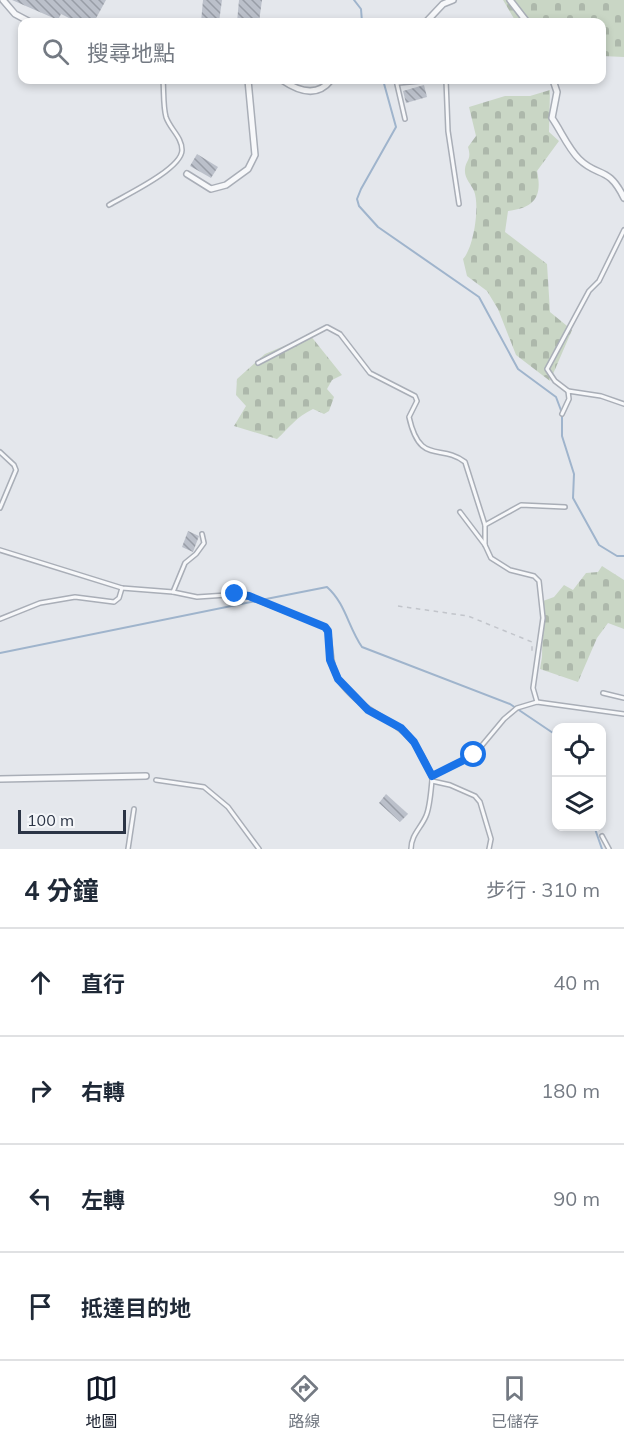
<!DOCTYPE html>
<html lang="zh-TW">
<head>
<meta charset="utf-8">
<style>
  :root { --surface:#fff; --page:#f6f6f7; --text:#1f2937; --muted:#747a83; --line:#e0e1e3; --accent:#111827 }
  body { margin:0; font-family:Mulish,"Noto Sans TC",sans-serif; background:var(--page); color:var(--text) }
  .controls { position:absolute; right:18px; bottom:18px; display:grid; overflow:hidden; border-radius:12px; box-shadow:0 3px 9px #0003 }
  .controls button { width:54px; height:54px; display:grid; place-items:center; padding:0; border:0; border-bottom:2px solid var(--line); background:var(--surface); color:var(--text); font:30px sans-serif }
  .scale { position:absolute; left:18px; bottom:15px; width:108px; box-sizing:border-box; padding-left:6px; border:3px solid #2b3445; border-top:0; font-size:16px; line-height:21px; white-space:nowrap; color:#2b3445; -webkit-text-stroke:4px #f4f6f9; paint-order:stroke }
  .stop { position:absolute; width:18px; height:18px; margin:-14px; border:4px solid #1a73e8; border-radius:50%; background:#fff }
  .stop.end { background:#1a73e8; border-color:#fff; box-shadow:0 2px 6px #0008 }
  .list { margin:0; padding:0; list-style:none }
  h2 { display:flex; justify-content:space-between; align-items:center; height:78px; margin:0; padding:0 24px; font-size:26px }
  h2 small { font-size:20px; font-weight:400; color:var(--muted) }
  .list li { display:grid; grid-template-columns:39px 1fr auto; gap:18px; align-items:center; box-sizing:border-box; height:108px; padding:0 24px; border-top:2px solid var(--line) }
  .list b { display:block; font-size:22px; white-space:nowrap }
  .list em { font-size:20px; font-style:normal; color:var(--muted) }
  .icon { flex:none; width:33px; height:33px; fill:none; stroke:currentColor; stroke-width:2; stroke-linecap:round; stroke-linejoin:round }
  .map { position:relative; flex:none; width:624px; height:849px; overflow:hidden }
  .search { position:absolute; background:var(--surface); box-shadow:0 3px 9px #0003; left:18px; right:18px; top:18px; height:66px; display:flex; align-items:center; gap:15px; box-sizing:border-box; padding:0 21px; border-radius:12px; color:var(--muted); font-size:22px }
  .sheet { height:510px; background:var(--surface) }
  nav { display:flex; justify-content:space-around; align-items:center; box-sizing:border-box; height:84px; border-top:2px solid var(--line); background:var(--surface); font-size:16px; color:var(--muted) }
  nav a { display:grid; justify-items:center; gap:3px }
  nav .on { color:var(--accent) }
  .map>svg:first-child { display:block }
</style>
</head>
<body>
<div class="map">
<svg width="624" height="849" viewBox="0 0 624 849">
  <defs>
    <pattern id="cemetery-stones" width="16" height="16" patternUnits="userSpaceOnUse" patternTransform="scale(1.5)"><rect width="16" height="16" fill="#c9d6c5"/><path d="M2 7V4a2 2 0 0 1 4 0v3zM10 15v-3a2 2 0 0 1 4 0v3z" fill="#adb8ab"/></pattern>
    <pattern id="building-back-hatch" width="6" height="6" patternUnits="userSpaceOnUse" patternTransform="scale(1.5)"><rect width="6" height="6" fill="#bbc0ca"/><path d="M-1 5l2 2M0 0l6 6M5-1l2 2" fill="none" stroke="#989da6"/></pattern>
  </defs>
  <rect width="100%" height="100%" fill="#e4e7ec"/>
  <g fill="url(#cemetery-stones)">
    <path d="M503,0H624V57L602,56V22H516Z"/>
    <path d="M550,90L549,132L559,141L537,171C543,198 533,208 508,211L505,232L547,264L550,312L572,330L550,381L516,355L498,309L487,291L467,276L463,259C474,248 480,205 474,191C471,184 464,178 465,169C466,159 472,160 468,147L476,136L469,107L505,96H530Z"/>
    <path d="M310,335L342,375L332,380L327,389L334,397L329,411L324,414L313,409C296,417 289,428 277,439L234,426L246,406L236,395L237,379L265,354Z"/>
    <path d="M602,566L624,580V629L608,623L597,638L578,682L540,669L542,657L543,601L554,597L564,585L573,590L586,573L598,572Z"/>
  </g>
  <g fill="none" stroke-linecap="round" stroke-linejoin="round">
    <g stroke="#9fb4cc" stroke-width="2">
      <path d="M354,0L361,9L362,22"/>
      <path d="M383,80L396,127L361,189L357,199L359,206L378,227L479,297L518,369L556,397L562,413V436L574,474L573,498L599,545L617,556H624"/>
      <path d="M261,600L327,587C346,604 348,627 362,647L510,704L556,735"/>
      <path d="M0,653L256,601"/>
      <path d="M594,826L602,849"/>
    </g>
  </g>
  <g fill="url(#building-back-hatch)">
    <path d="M12,0H106L94,22H77L61,14L58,20Z"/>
    <path d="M203,0H222L219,22H201Z"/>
    <path d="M239,0H262L259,22H237Z"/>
    <path d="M424,85L427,97L406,103L403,91Z"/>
    <path d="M197,154L218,167L211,178L190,166Z"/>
    <path d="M188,531L199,536L193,552L182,547Z"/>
    <path d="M386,794L408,814L400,822L379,803Z"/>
  </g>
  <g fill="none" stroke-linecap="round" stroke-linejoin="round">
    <defs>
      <g id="service">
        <path d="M396,80L405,119"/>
        <path d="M446,80L448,131L459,204"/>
        <path d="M398,83L432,80"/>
        <path d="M109,205C124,196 182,169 182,150C182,137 170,129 166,117C163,106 164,91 163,80"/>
        <path d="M258,363L327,327L340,334L370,373L415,396L417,401L409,417C420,466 440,443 465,462L485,525"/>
        <path d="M568,391L555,381L547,369L589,291L599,281L624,230"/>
        <path d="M562,414L569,399L568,391L601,396L624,404"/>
        <path d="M0,452L14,465L16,470L0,508"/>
        <path d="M460,512L485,545L491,558L510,570L534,576L539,581L543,618L533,688L537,702"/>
        <path d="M485,545V525L521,505L565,507"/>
        <path d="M0,550L122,588L173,592L197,597L242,594L325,627C333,637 328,663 338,679C363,718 404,715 426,763C428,769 432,774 432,780C431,790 430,807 426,816C421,828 411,835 411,849"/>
        <path d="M173,592L185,563L196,554L204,543L202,534"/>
        <path d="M0,619L40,603L75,597L114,602L119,598L122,588"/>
        <path d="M603,693L624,698"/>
        <path d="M432,776L474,755L504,719L517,708L537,702L624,714"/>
        <path d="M156,780L204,787L228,807L259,849"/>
        <path d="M432,781L450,785L475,796L480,802L491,839L489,849"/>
        <path d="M602,836L609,849"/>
        <path d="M128,849L134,809"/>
      </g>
      <g id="minor">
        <path d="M3,0L15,14L30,22"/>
        <path d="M510,0L527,22"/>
        <path d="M426,22L443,4L453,0"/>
        <path d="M282,80C298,91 317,98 331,80"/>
        <path d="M553,80L557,92L552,118C561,131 568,148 579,159C598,178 608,165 624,198"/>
        <path d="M187,174L211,189L226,185L248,169L255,155L248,80"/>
        <path d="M0,779L146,776"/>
      </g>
    </defs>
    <use href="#service" stroke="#a9aeb7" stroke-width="6"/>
    <use href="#minor" stroke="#a9aeb7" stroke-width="8"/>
    <path stroke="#c2c5cb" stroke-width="1.5" stroke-dasharray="4.5 4.5" stroke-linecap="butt" d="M398,606L468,616L532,642V653"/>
    <use href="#service" stroke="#f7f8fa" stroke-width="3"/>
    <use href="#minor" stroke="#f7f8fa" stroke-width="5"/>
  </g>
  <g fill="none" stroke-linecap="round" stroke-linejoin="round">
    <path stroke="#1a73e8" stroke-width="8" d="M235,594L249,596L325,627L328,631L330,660L338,679L368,710L401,728L414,742L432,776L474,755"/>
  </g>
</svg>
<div class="controls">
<button><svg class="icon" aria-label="locate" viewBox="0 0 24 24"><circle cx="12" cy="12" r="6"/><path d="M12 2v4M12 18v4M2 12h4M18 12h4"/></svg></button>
<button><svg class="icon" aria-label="layers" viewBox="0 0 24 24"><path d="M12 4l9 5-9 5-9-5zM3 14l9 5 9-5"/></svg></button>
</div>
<div class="scale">100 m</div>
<div class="stop" style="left:474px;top:755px"></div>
<div class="stop end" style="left:235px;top:594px"></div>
<div class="search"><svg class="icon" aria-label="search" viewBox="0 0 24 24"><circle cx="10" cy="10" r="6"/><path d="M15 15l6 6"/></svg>搜尋地點</div>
</div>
<section class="sheet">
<h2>4 分鐘<small>步行 · 310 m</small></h2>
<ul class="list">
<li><svg class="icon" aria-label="ahead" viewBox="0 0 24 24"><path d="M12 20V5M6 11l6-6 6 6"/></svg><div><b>直行</b></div><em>40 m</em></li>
<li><svg class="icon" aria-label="right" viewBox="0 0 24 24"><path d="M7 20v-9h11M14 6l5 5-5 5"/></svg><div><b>右轉</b></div><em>180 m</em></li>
<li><svg class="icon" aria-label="left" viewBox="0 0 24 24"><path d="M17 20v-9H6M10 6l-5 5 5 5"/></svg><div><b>左轉</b></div><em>90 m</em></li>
<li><svg class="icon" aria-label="arrive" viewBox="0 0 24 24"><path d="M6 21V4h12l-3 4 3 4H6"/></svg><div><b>抵達目的地</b></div></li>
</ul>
</section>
<nav>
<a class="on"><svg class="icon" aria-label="map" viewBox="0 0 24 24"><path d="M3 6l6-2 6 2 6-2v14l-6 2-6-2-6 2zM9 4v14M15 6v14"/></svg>地圖</a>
<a><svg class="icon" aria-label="directions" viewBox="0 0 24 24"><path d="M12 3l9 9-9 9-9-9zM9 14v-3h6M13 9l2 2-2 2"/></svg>路線</a>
<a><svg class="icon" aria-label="saved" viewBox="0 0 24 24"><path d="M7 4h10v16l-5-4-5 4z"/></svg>已儲存</a>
</nav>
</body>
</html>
